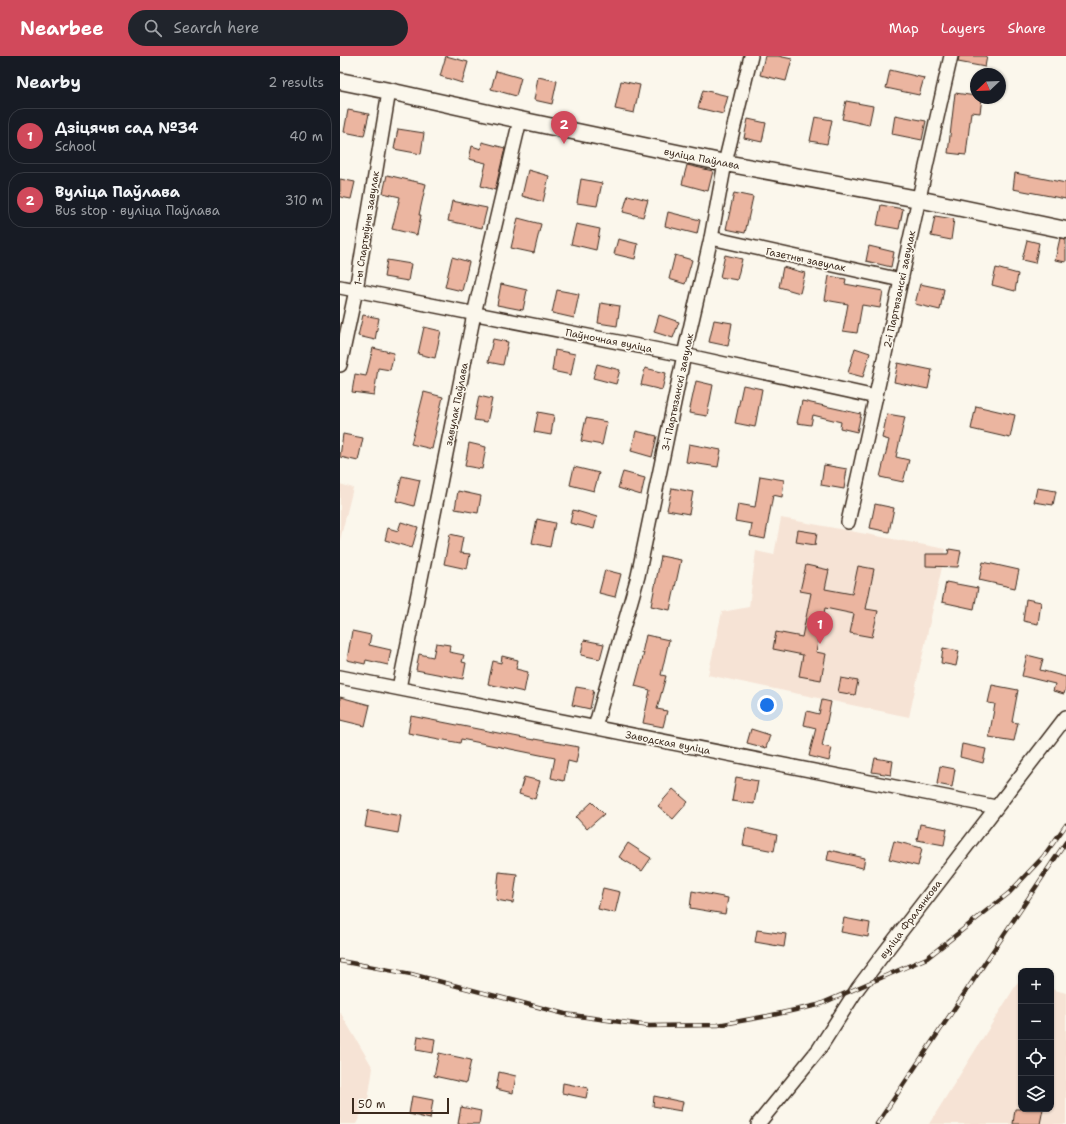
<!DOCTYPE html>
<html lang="en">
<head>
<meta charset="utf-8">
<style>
  :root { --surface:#171b24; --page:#20242c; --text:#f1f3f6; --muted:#9ea1a6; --line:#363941; --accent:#d1495b }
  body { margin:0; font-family:"Shantell Sans",sans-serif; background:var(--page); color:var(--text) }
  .controls { position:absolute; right:12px; bottom:12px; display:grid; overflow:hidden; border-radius:8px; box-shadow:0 1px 3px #0004 }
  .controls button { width:36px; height:36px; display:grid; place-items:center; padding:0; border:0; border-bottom:1px solid var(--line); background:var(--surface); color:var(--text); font:20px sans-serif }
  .compass { position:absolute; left:630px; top:12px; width:36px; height:36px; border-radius:50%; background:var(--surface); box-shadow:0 1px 3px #0004; rotate:247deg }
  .scale { position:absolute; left:12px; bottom:10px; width:97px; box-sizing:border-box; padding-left:4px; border:2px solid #3b2a1e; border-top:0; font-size:11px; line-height:14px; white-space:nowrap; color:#3b2a1e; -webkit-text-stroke:3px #fbf7ec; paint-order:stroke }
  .you { position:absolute; left:427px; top:649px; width:14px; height:14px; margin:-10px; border:3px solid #fff; border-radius:50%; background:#1a73e8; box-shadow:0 0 0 6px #1a73e833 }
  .badge { display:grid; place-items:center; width:26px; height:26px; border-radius:50%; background:var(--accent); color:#fff; font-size:13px; font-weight:700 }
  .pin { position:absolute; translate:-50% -33px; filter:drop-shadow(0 1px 2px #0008) }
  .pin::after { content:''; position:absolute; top:21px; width:14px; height:12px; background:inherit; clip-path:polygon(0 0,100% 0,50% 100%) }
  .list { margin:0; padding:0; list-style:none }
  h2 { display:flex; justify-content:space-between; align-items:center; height:52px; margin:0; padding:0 16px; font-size:17px }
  h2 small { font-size:13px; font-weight:400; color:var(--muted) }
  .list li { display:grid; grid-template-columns:26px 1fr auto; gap:12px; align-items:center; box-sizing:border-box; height:56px; margin:0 8px 8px; padding:0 8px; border:1px solid var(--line); border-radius:16px }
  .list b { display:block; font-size:15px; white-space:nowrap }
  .list p { margin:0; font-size:13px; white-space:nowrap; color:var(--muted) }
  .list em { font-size:13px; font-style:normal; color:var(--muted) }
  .icon { flex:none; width:22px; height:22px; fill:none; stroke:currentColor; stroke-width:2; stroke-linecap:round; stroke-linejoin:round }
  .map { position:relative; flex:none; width:726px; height:1068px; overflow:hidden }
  header { display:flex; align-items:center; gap:24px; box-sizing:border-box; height:56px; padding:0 20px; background:var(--accent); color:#fff }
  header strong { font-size:19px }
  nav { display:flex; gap:22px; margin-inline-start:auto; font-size:14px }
  .search { width:280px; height:36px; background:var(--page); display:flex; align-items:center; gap:10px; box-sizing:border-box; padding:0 14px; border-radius:22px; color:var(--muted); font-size:15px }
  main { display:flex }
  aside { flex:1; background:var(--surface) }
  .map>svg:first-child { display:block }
</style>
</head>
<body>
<header>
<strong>Nearbee</strong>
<div class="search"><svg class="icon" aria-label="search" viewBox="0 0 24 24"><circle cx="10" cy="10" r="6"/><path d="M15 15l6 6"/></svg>Search here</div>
<nav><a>Map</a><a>Layers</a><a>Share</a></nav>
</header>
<main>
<aside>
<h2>Nearby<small>2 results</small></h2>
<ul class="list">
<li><span class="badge">1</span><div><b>Дзіцячы сад №34</b><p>School</p></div><em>40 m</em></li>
<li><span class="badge">2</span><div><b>Вуліца Паўлава</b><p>Bus stop · вуліца Паўлава</p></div><em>310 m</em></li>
</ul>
</aside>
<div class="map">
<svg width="726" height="1068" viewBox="0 0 726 1068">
  <rect width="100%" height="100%" fill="#fbf7ec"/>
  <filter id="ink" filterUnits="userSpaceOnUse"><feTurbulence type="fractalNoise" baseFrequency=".025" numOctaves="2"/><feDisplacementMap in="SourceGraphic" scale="8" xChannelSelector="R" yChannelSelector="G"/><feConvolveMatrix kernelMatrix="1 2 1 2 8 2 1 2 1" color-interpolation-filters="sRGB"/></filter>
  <g filter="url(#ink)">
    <g fill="#f6e3d5">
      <path d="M0,428L13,432L0,484Z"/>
      <path d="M441,462L606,493L569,661L368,619L382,556L409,551L416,495L434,499Z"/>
      <path d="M678,926H681V1053H711V933L726,937V1068H589Z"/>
      <path d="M0,956L33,1012L28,1044L16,1068H0Z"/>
    </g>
    <g fill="#ebb5a0" stroke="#3b2a1e">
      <path d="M106,0L128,6L122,27L100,20Z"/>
      <path d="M425,0H438L452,3L446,25L420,19Z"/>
      <path d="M619,0H647L645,11L618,6Z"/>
      <path d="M550,14L584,22L579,39L546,32Z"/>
      <path d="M156,15L181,22L176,40L151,33Z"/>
      <path d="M198,21L217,25L212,48L194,44Z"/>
      <path d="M281,25L300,29L294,57L275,53Z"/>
      <path d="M363,34L388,40L383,58L358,52Z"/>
      <path d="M615,37L636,40V42H642L640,57L631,56L626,99L608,97Z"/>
      <path d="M506,45L533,50L529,69L502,63Z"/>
      <path d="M8,54L29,58L24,80L4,76Z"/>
      <path d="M555,59L586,65L582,84L552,78Z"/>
      <path d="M475,61L492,64L487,88L470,85Z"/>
      <path d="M408,63L426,67L422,86L404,82Z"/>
      <path d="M58,73L84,77L81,98L54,93Z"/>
      <path d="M142,86L165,92L155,134L141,130L146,107L129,103L132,90L141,93Z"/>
      <path d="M347,109L373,115L368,135L342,128Z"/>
      <path d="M188,114L209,120L203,146L182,140Z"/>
      <path d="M675,117L726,127V143L673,133Z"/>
      <path d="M47,119L86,128L79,159H81L77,179L52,173L60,141L43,137Z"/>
      <path d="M0,123L15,126L11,143L0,141Z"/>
      <path d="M241,123L262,127L257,150L237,147Z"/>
      <path d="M394,137L413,141L405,177L386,173Z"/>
      <path d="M288,139L308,144L303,161L283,156Z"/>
      <path d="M112,145L147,152L142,172L108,165Z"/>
      <path d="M541,149L563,153L559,173L537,169Z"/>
      <path d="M328,156L360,164L357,178L325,170Z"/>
      <path d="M595,160L614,163L611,184L591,180Z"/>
      <path d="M178,162L201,168L194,197L171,192Z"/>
      <path d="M236,168L260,173L256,194L231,188Z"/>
      <path d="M720,182L726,183V206L715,204Z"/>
      <path d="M278,183L298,188L295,203L274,198Z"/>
      <path d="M687,184L699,187L695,207L682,204Z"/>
      <path d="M529,190L554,196L551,211L526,205Z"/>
      <path d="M335,199L352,204L345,228L329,223Z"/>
      <path d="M385,199L402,203L397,224L380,221Z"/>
      <path d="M112,201L129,206L122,235L105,231Z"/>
      <path d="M47,204L71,208L68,225L44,221Z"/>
      <path d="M443,211L465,217L460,237L439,231Z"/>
      <path d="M656,212L678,218L675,235L652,229Z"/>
      <path d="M489,220L506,223L505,228L543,235L540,252L522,249L517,277L503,275L508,248L485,244Z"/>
      <path d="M161,228L187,234L183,254L157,249Z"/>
      <path d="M580,228L604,233L600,254L575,248Z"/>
      <path d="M217,234L239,238L234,262L212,257Z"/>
      <path d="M261,247L280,250L277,270L258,267Z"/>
      <path d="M23,259L39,262L35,284L18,280Z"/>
      <path d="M319,259L339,266L333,282L314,276Z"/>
      <path d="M374,264L392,267L388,290L369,286Z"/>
      <path d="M84,271L101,275L95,302L78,298Z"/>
      <path d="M153,283L168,286L163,309L148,306Z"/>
      <path d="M33,292L54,297L50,314L38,312L34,339L12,336L15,318L26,320Z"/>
      <path d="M515,292L530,297L523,321L508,317Z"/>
      <path d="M215,294L235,298L231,319L212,315Z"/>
      <path d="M558,307L592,314L588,333L554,326Z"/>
      <path d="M257,308L280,314L276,328L253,322Z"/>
      <path d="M305,312L326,317L322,334L301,329Z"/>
      <path d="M356,325L373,329L367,360L349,357Z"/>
      <path d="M403,329L422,333L415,371L395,367Z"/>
      <path d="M84,336L103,341L95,374L96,375L92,393L71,388Z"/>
      <path d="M139,340L152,343L147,366L134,364Z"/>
      <path d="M462,345L521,358L517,376L500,372L501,366L473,359L471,369L457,367Z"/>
      <path d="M636,350L675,359L670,382L631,373Z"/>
      <path d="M198,356L214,359L211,379L194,376Z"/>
      <path d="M547,358L565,361L556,401L569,404L563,426L540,421L549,384L542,382Z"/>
      <path d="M246,362L267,366L262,389L241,385Z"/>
      <path d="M296,375L317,380L312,401L291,395Z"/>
      <path d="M3,378L23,382L18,405L0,401Z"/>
      <path d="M129,387L146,391L142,413L125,410Z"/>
      <path d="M349,388L381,394L378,411L346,406Z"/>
      <path d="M484,409L507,413L504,433L481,429Z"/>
      <path d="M234,411L259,417L254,435L230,429Z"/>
      <path d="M283,416L305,422L301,439L278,432Z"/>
      <path d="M62,420L80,424L74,450L56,445Z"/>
      <path d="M420,420L444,424L442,441L433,439L425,483L410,480L412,468L395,465L398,448L415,451Z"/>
      <path d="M332,432L353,436L349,458L327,454Z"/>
      <path d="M697,432L716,435L713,449L694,446Z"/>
      <path d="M118,435L141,440L138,457L115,453Z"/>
      <path d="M535,448L554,452L549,476L530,472Z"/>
      <path d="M233,454L257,461L254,473L230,467Z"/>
      <path d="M197,463L215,467L210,491L192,487Z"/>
      <path d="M61,466L78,471L72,492L45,484L48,472L58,475Z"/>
      <path d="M458,474L477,477L475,489L456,486Z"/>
      <path d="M110,478L123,481L120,497L130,498L127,513L104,508Z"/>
      <path d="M609,493L621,495L618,511L586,510V498H608Z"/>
      <path d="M321,500L341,504L330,554L311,550Z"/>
      <path d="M643,506L679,514L675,532L639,524Z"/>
      <path d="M466,509L489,514L485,533L512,538L518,510L534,513L526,553L538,555L532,581L510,577L514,558L485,552L476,596L486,598L481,624L459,620L463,599L433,593L436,576L462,581L471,537L460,535Z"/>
      <path d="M265,514L281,518L275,541L259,537Z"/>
      <path d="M606,526L638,532L634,553L602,546Z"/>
      <path d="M686,543L701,546L698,568L683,565Z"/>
      <path d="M12,575L31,579L29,589L51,594L48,609L26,604L25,608L7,604Z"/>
      <path d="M306,579L329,584L321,619L326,620L317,653L327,655L323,671L303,667L310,634L295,630L304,597H302Z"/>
      <path d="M244,584L264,588L260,603L241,599Z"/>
      <path d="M96,587L110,589L109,596L124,599L122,606L126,607L123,623L76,614L79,598L93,601Z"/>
      <path d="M603,592L619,595L616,610L601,607Z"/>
      <path d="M687,599L703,603L700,614L726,621V632L724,638L713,635L715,628L682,620Z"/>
      <path d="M162,600L178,604L176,613L188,616L184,636L148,628L153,605L161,607Z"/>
      <path d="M501,622L518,625L515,639L498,636Z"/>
      <path d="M652,629L678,634L672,666L678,667L674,685L649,681L655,648L648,647Z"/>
      <path d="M236,631L254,634L250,653L232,649Z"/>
      <path d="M0,641L30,649L25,670L0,664Z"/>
      <path d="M482,644L491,646L482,690L492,692L489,705L469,700L476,672L464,669L467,655L479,658Z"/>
      <path d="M71,660L194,684V683L239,691L236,707L228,705L224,725L211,722L215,702L121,683L120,687L68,677Z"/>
      <path d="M411,673L430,679L426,692L407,687Z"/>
      <path d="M622,688L646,693L643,707L620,701Z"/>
      <path d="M535,702L553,705L551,719L532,716Z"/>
      <path d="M600,710L615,713L612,731L597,728Z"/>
      <path d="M184,721L200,725L195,743L179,738Z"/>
      <path d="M396,721L418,725L414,748L392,745Z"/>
      <path d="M333,733L348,746L333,763L318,750Z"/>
      <path d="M252,746L264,758L247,773L236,761Z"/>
      <path d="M28,754L61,760L58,777L25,771Z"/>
      <path d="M580,768L607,773L604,789L577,784Z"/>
      <path d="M406,772L437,779L434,795L403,789Z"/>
      <path d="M554,785L582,792L578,810L549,803Z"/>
      <path d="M288,787L311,802L302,815L279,801Z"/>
      <path d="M489,794L525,802L523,812L487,804Z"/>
      <path d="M159,816L177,818L173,847L156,844Z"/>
      <path d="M263,832L280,836L275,857L258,853Z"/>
      <path d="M352,835L388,842L385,858L350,852Z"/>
      <path d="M504,862L530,867L528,881L501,876Z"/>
      <path d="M417,874L446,878L444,891L415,886Z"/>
      <path d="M78,980L95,983L93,997L76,994Z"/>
      <path d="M99,997L131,1004L126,1027L94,1020Z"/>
      <path d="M159,1016L176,1020L173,1037L156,1033Z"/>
      <path d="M223,1027L248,1032L246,1042L222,1037Z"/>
      <path d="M72,1040L93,1044L90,1063L69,1058Z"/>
      <path d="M314,1040L343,1046L341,1055L313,1050Z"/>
      <path d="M121,1051L141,1055L139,1068H118Z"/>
      <path d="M675,1053H703L700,1068H673Z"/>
    </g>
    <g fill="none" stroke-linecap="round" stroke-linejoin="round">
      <defs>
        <g id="minor">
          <path d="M371,182L561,224"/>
          <path d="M0,231L344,299L536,341"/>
          <path d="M0,309L16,234L49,35"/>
          <path d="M508,466C543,311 575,155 611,0"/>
          <path d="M0,621L656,751"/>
          <path d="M59,632L134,258L180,64"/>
          <path d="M255,671L298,520L344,299L371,182L385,107L411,0"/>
          <path d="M418,1068L479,993L518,932L542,900L726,661"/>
        </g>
        <path id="tertiary" d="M0,25L49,35L180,64L385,107L578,143L726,174"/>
      </defs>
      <use href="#minor" stroke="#3b2a1e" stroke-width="16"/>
      <use href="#tertiary" stroke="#3b2a1e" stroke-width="19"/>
      <use href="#minor" stroke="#fbf7ec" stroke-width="13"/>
      <use href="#tertiary" stroke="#fbf7ec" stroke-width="16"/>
      <defs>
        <g id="rail">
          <path d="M0,905L71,918L225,958L309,970L378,969L428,960L478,949L587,902L669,837L703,801L726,769"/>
          <path d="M537,1068L726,786"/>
        </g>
      </defs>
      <use href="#rail" stroke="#3b2a1e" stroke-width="4.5"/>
      <use href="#rail" stroke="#fbf7ec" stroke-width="3" stroke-dasharray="9" stroke-linecap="butt"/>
    </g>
  </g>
  <g text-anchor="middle" stroke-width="3.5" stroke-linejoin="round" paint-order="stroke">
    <g font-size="10" fill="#3b2a1e" stroke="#fbf7ec">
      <text transform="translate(362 102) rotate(11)" y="4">вуліца Паўлава</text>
      <text transform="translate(26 172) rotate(-81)" y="4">1-ы Спартыўны завулак</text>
      <text transform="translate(466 203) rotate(12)" y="4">Газетны завулак</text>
      <text transform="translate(559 233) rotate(-78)" y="4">2-і Партызанскі завулак</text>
      <text transform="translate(269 284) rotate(11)" y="4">Паўночная вуліца</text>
      <text transform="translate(337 336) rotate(-78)" y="4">3-і Партызанскі завулак</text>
      <text transform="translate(116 348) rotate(-79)" y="4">завулак Паўлава</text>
      <text transform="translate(328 686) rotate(11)" y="4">Заводская вуліца</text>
      <text transform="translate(570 863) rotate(-53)" y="4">вуліца Фралянкова</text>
    </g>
  </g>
</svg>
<div class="controls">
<button>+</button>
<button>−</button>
<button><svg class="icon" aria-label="locate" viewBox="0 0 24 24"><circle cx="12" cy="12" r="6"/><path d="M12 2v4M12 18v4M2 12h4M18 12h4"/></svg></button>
<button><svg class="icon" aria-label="layers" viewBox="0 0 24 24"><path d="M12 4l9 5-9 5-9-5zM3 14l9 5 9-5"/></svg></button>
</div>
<svg class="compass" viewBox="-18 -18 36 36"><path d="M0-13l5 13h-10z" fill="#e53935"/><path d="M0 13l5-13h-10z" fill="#9ea1a6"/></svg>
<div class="scale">50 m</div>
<div class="you"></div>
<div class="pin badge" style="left:480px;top:588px">1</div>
<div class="pin badge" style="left:224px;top:88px">2</div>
</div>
</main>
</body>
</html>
